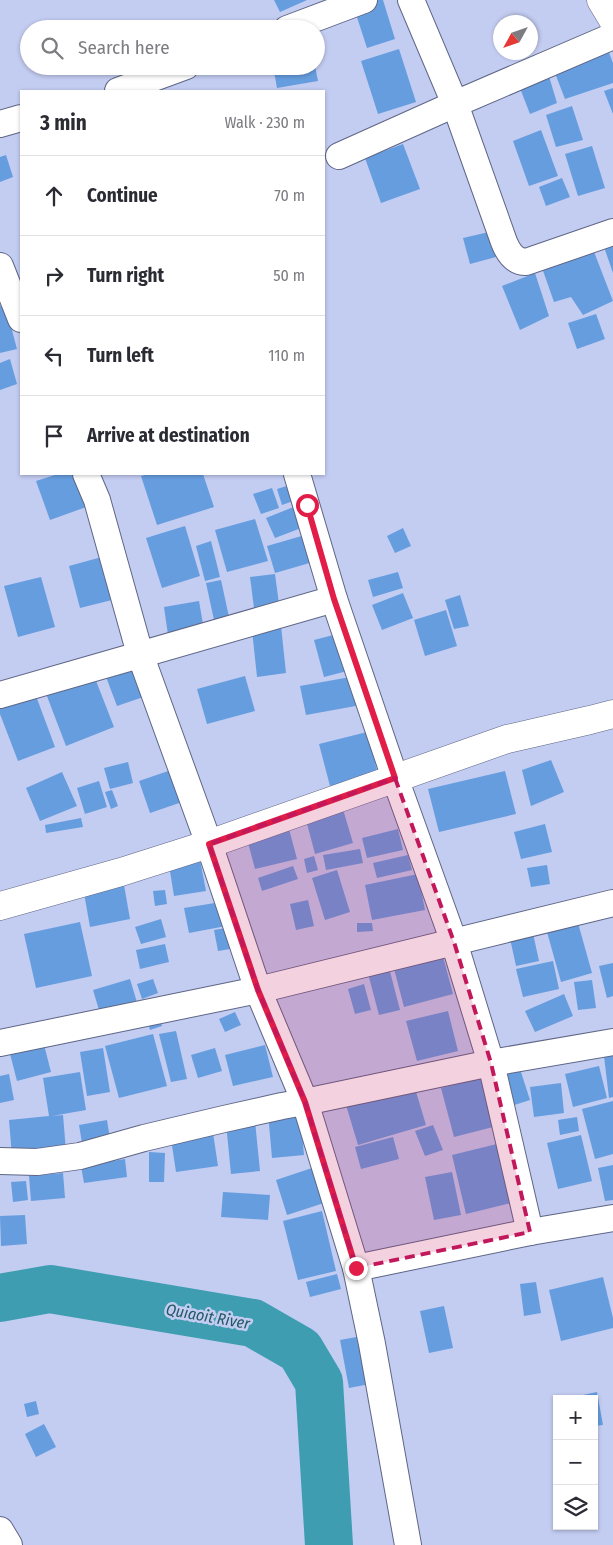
<!DOCTYPE html>
<html lang="en">
<head>
<meta charset="utf-8">
<style>
  :root { --surface:#fff; --page:#f2f2f3; --text:#2b2b33; --muted:#7c7c81; --line:#e1e1e2 }
  body { margin:0; font-family:"Fira Sans Condensed",sans-serif; background:var(--page); color:var(--text) }
  .controls { position:absolute; right:15px; bottom:15px; display:grid; overflow:hidden; border-radius:0px; box-shadow:0 1px 4px #0004 }
  .controls button { width:45px; height:45px; display:grid; place-items:center; padding:0; border:0; border-bottom:1px solid var(--line); background:var(--surface); color:var(--text); font:25px sans-serif }
  .compass { position:absolute; left:493px; top:15px; width:45px; height:45px; border-radius:50%; background:var(--surface); box-shadow:0 1px 4px #0004; rotate:230deg }
  .stop { position:absolute; width:15px; height:15px; margin:-11px; border:4px solid #e11d48; border-radius:50%; background:#fff }
  .stop.end { background:#e11d48; border-color:#fff; box-shadow:0 1px 5px #0008 }
  .list { margin:0; padding:0; list-style:none }
  h2 { display:flex; justify-content:space-between; align-items:center; height:65px; margin:0; padding:0 20px; font-size:21px }
  h2 small { font-size:16px; font-weight:400; color:var(--muted) }
  .list li { display:grid; grid-template-columns:32px 1fr auto; gap:15px; align-items:center; box-sizing:border-box; height:80px; padding:0 20px; border-top:1px solid var(--line) }
  .list b { display:block; font-size:19px; white-space:nowrap }
  .list em { font-size:16px; font-style:normal; color:var(--muted) }
  .icon { flex:none; width:28px; height:28px; fill:none; stroke:currentColor; stroke-width:2; stroke-linecap:round; stroke-linejoin:round }
  .map { position:relative; flex:none; width:613px; height:1545px; overflow:hidden }
  .search { position:absolute; background:var(--surface); box-shadow:0 1px 4px #0004; left:20px; top:20px; width:305px; height:55px; display:flex; align-items:center; gap:12px; box-sizing:border-box; padding:0 18px; border-radius:28px; color:var(--muted); font-size:19px }
  .panel { position:absolute; background:var(--surface); box-shadow:0 1px 4px #0004; left:20px; top:90px; width:305px; height:385px; border-radius:0px }
  .map>svg:first-child { display:block }
</style>
</head>
<body>
<div class="map">
<svg width="613" height="1545" viewBox="0 0 613 1545">
  <rect width="100%" height="100%" fill="#c3ccf1"/>
  <g fill="none" stroke-linecap="round" stroke-linejoin="round">
    <path stroke="#3e9db1" stroke-width="48" d="M0,1298L50,1289L253,1323L300,1350L319,1382L329,1545"/>
  </g>
  <g fill="#669ddf">
    <path d="M274,0H307L280,12Z"/>
    <path d="M378,0H383L395,39L367,48L354,8Z"/>
    <path d="M399,49L416,102L378,114L361,61Z"/>
    <path d="M608,50L613,63V83L565,99L553,68Z"/>
    <path d="M273,66H315L318,81L277,88Z"/>
    <path d="M548,73L557,103L530,114L518,83Z"/>
    <path d="M613,88V114L604,91Z"/>
    <path d="M572,106L583,140L556,147L546,115Z"/>
    <path d="M541,130L558,176L529,186L513,141Z"/>
    <path d="M403,144L420,189L381,203L365,158Z"/>
    <path d="M592,146L605,188L578,196L565,154Z"/>
    <path d="M6,155L13,177L0,182V157Z"/>
    <path d="M562,178L570,197L546,206L539,187Z"/>
    <path d="M489,232L496,257L470,264L463,238Z"/>
    <path d="M591,244L613,301L583,315L571,297L554,302L541,265Z"/>
    <path d="M613,244V273L604,247Z"/>
    <path d="M535,273L549,316L520,330L502,286Z"/>
    <path d="M5,304L17,349L0,353V306Z"/>
    <path d="M596,314L605,339L577,349L568,323Z"/>
    <path d="M10,359L17,384L0,390V363Z"/>
    <path d="M58,474H78L89,506L50,520L36,481Z"/>
    <path d="M149,474H203L214,507L157,525L141,476Z"/>
    <path d="M293,484L299,499L282,505L277,489Z"/>
    <path d="M272,488L279,508L261,514L253,494Z"/>
    <path d="M301,504L309,525L275,538L266,518Z"/>
    <path d="M255,519L268,561L227,572L215,530Z"/>
    <path d="M185,526L200,576L162,588L146,538Z"/>
    <path d="M403,528L411,546L395,553L387,536Z"/>
    <path d="M312,533L320,560L275,573L267,546Z"/>
    <path d="M211,541L220,577L205,581L196,546Z"/>
    <path d="M109,555L120,598L80,608L69,566Z"/>
    <path d="M398,572L403,588L373,597L368,580Z"/>
    <path d="M275,574L279,604L254,608L250,577Z"/>
    <path d="M41,577L55,627L18,637L4,586Z"/>
    <path d="M221,580L229,617L214,620L206,583Z"/>
    <path d="M403,593L413,618L382,630L372,605Z"/>
    <path d="M460,595L469,626L454,629L445,600Z"/>
    <path d="M199,601L204,630L168,635L164,607Z"/>
    <path d="M446,610L457,646L425,656L414,620Z"/>
    <path d="M281,626L286,673L257,677L252,630Z"/>
    <path d="M341,633L351,670L324,677L314,640Z"/>
    <path d="M138,657L152,694L117,706L103,669Z"/>
    <path d="M93,673L114,727L66,746L45,691Z"/>
    <path d="M245,676L255,711L207,724L197,689Z"/>
    <path d="M356,676L361,705L306,715L300,686Z"/>
    <path d="M36,696L55,747L18,761L0,714V709Z"/>
    <path d="M367,732L378,774L330,786L319,744Z"/>
    <path d="M551,760L564,792L531,806L522,770Z"/>
    <path d="M128,762L133,783L110,789L104,768Z"/>
    <path d="M174,769L185,801L150,813L139,781Z"/>
    <path d="M505,771L516,814L439,832L428,789Z"/>
    <path d="M62,772L77,806L40,821L26,788Z"/>
    <path d="M99,781L107,807L85,814L77,788Z"/>
    <path d="M112,790L118,806L111,809L105,792Z"/>
    <path d="M342,806L353,843L315,854L305,816Z"/>
    <path d="M81,818L83,827L46,833L45,825Z"/>
    <path d="M545,824L552,852L521,859L514,832Z"/>
    <path d="M289,829L297,859L255,869L247,839Z"/>
    <path d="M398,829L403,850L367,858L362,838Z"/>
    <path d="M360,849L363,863L326,870L323,855Z"/>
    <path d="M408,855L412,870L377,878L373,863Z"/>
    <path d="M314,856L318,870L307,873L304,859Z"/>
    <path d="M200,860L206,891L174,896L169,865Z"/>
    <path d="M547,865L550,884L531,887L527,868Z"/>
    <path d="M293,866L298,879L262,891L258,878Z"/>
    <path d="M337,870L350,912L325,920L312,878Z"/>
    <path d="M418,874L425,910L372,920L365,885Z"/>
    <path d="M124,885L130,919L90,927L84,893Z"/>
    <path d="M165,890L167,904L155,906L153,891Z"/>
    <path d="M308,900L314,926L296,930L290,904Z"/>
    <path d="M221,902L226,926L189,933L184,908Z"/>
    <path d="M161,919L166,937L141,944L135,927Z"/>
    <path d="M80,922L92,976L36,988L24,934Z"/>
    <path d="M357,923H372L373,931L357,932Z"/>
    <path d="M578,923L592,973L561,982L547,932Z"/>
    <path d="M226,928L230,949L218,951L214,930Z"/>
    <path d="M532,929L539,961L516,966L509,934Z"/>
    <path d="M165,944L169,962L140,969L136,950Z"/>
    <path d="M441,949L453,994L404,1007L392,961Z"/>
    <path d="M387,960L400,1010L379,1015L366,966Z"/>
    <path d="M553,961L559,989L523,997L516,969Z"/>
    <path d="M613,963V996L607,998L599,966Z"/>
    <path d="M130,979L139,1009L102,1020L93,990Z"/>
    <path d="M153,979L158,993L142,999L137,984Z"/>
    <path d="M592,980L596,1008L578,1010L574,982Z"/>
    <path d="M364,984L371,1010L355,1014L348,989Z"/>
    <path d="M564,994L573,1016L535,1032L525,1011Z"/>
    <path d="M448,1011L458,1051L417,1061L406,1021Z"/>
    <path d="M158,1012L162,1026L150,1030L146,1014Z"/>
    <path d="M235,1012L241,1025L225,1032L219,1019Z"/>
    <path d="M176,1031L187,1079L171,1082L159,1034Z"/>
    <path d="M153,1034L167,1086L119,1098L105,1046Z"/>
    <path d="M42,1037L51,1072L17,1081L8,1046Z"/>
    <path d="M265,1045L273,1077L233,1086L225,1055Z"/>
    <path d="M103,1048L110,1092L87,1096L80,1052Z"/>
    <path d="M215,1048L222,1071L198,1078L191,1055Z"/>
    <path d="M613,1055V1097L609,1098L604,1056Z"/>
    <path d="M599,1066L607,1098L573,1107L565,1074Z"/>
    <path d="M520,1069L530,1100L508,1107L499,1076Z"/>
    <path d="M80,1072L86,1110L52,1116L63,1115L66,1151L12,1156L9,1120L49,1116L43,1078Z"/>
    <path d="M9,1074L14,1100L0,1103V1076Z"/>
    <path d="M481,1078L493,1127L454,1137L441,1088Z"/>
    <path d="M561,1083L564,1113L534,1117L530,1087Z"/>
    <path d="M414,1085L426,1125L358,1145L346,1105Z"/>
    <path d="M613,1101V1154L595,1159L582,1109Z"/>
    <path d="M300,1110L304,1155L272,1158L268,1113Z"/>
    <path d="M577,1117L579,1131L560,1135L558,1120Z"/>
    <path d="M107,1120L110,1139L82,1143L79,1125Z"/>
    <path d="M255,1121L260,1171L231,1174L226,1123Z"/>
    <path d="M433,1125L443,1150L425,1156L415,1131Z"/>
    <path d="M213,1133L218,1166L176,1172L171,1139Z"/>
    <path d="M581,1135L592,1181L558,1189L547,1143Z"/>
    <path d="M393,1137L399,1159L361,1169L355,1147Z"/>
    <path d="M505,1142L519,1201L466,1214L452,1155Z"/>
    <path d="M149,1152L165,1153L164,1182H149Z"/>
    <path d="M125,1159L127,1177L84,1183L81,1166Z"/>
    <path d="M613,1165V1200L605,1201L598,1168Z"/>
    <path d="M312,1168L324,1203L287,1215L276,1180Z"/>
    <path d="M452,1172L461,1215L434,1220L425,1177Z"/>
    <path d="M63,1173L65,1198L31,1201L29,1176Z"/>
    <path d="M26,1181L28,1200L13,1202L11,1182Z"/>
    <path d="M223,1192L270,1195L268,1220L221,1217Z"/>
    <path d="M322,1211L336,1271L298,1280L283,1221Z"/>
    <path d="M25,1215L27,1244L1,1246L0,1216Z"/>
    <path d="M337,1274L341,1289L310,1297L306,1282Z"/>
    <path d="M603,1277L613,1318V1328L561,1341L549,1290Z"/>
    <path d="M536,1282L541,1313L524,1316L520,1284Z"/>
    <path d="M444,1306L453,1348L429,1353L420,1311Z"/>
    <path d="M362,1336L370,1384L349,1388L340,1340Z"/>
    <path d="M597,1392L603,1425L594,1426V1399H579L578,1396Z"/>
    <path d="M36,1401L39,1414L27,1417L24,1404Z"/>
    <path d="M44,1424L56,1447L36,1457L25,1434Z"/>
  </g>
  <g fill="none" stroke-linecap="round" stroke-linejoin="round">
    <defs>
      <g id="street">
        <path d="M411,0L455,104L504,242C508,252 514,262 526,262L613,232"/>
        <path d="M287,29L364,0"/>
        <path d="M118,91L186,66"/>
        <path d="M0,124L21,118"/>
        <path d="M339,156L455,104L613,36"/>
        <path d="M0,266L21,319"/>
        <path d="M86,474L97,500L140,654L209,844L258,990L305,1102L356,1268L372,1344L408,1545"/>
        <path d="M297,474L334,599L395,778L454,942L491,1063L530,1232"/>
        <path d="M0,695L334,599"/>
        <path d="M0,1043L258,990L613,903"/>
        <path d="M0,1161L37,1162L80,1156L144,1138L224,1119L282,1106L305,1102L491,1063L613,1042"/>
        <path d="M356,1268L530,1232L613,1218"/>
        <path d="M0,1530L9,1545"/>
      </g>
      <path id="secondary" d="M0,906L121,872L209,844L507,739L590,720L613,714"/>
      <path id="primary" d="M601,0L613,20"/>
    </defs>
    <use href="#street" stroke="#5e6686" stroke-width="28"/>
    <use href="#secondary" stroke="#5e6686" stroke-width="29"/>
    <use href="#primary" stroke="#5e6686" stroke-width="29"/>
    <use href="#street" stroke="#fff" stroke-width="26"/>
    <use href="#secondary" stroke="#fff" stroke-width="28"/>
    <use href="#primary" stroke="#fff" stroke-width="28"/>
  </g>
  <g fill="none" stroke-linecap="round" stroke-linejoin="round">
    <path stroke="#e11d48" stroke-width="6" d="M307,505L334,599L395,778L209,844L258,990L305,1102L356,1268"/>
  </g>
  <path fill="#c2185b" fill-opacity="0.2" stroke="#c2185b" stroke-width="4" stroke-dasharray="10 6" stroke-linejoin="round" d="M395,778L454,942L491,1063L530,1232L356,1268L305,1102L258,990L209,844Z"/>
  <g text-anchor="middle" stroke-width="5" stroke-linejoin="round" paint-order="stroke">
    <g font-size="16" font-style="italic" fill="#245863" stroke="#c3ccf1">
      <text transform="translate(208 1316) rotate(10)" y="6">Quiaoit River</text>
    </g>
  </g>
</svg>
<div class="controls">
<button>+</button>
<button>−</button>
<button><svg class="icon" aria-label="layers" viewBox="0 0 24 24"><path d="M12 4l9 5-9 5-9-5zM3 14l9 5 9-5"/></svg></button>
</div>
<svg class="compass" viewBox="-18 -18 36 36"><path d="M0-13l5 13h-10z" fill="#e53935"/><path d="M0 13l5-13h-10z" fill="#7c7c81"/></svg>
<div class="stop" style="left:307px;top:505px"></div>
<div class="stop end" style="left:356px;top:1268px"></div>
<div class="search"><svg class="icon" aria-label="search" viewBox="0 0 24 24"><circle cx="10" cy="10" r="6"/><path d="M15 15l6 6"/></svg>Search here</div>
<section class="panel">
<h2>3 min<small>Walk · 230 m</small></h2>
<ul class="list">
<li><svg class="icon" aria-label="ahead" viewBox="0 0 24 24"><path d="M12 20V5M6 11l6-6 6 6"/></svg><div><b>Continue</b></div><em>70 m</em></li>
<li><svg class="icon" aria-label="right" viewBox="0 0 24 24"><path d="M7 20v-9h11M14 6l5 5-5 5"/></svg><div><b>Turn right</b></div><em>50 m</em></li>
<li><svg class="icon" aria-label="left" viewBox="0 0 24 24"><path d="M17 20v-9H6M10 6l-5 5 5 5"/></svg><div><b>Turn left</b></div><em>110 m</em></li>
<li><svg class="icon" aria-label="arrive" viewBox="0 0 24 24"><path d="M6 21V4h12l-3 4 3 4H6"/></svg><div><b>Arrive at destination</b></div></li>
</ul>
</section>
</div>
</body>
</html>
